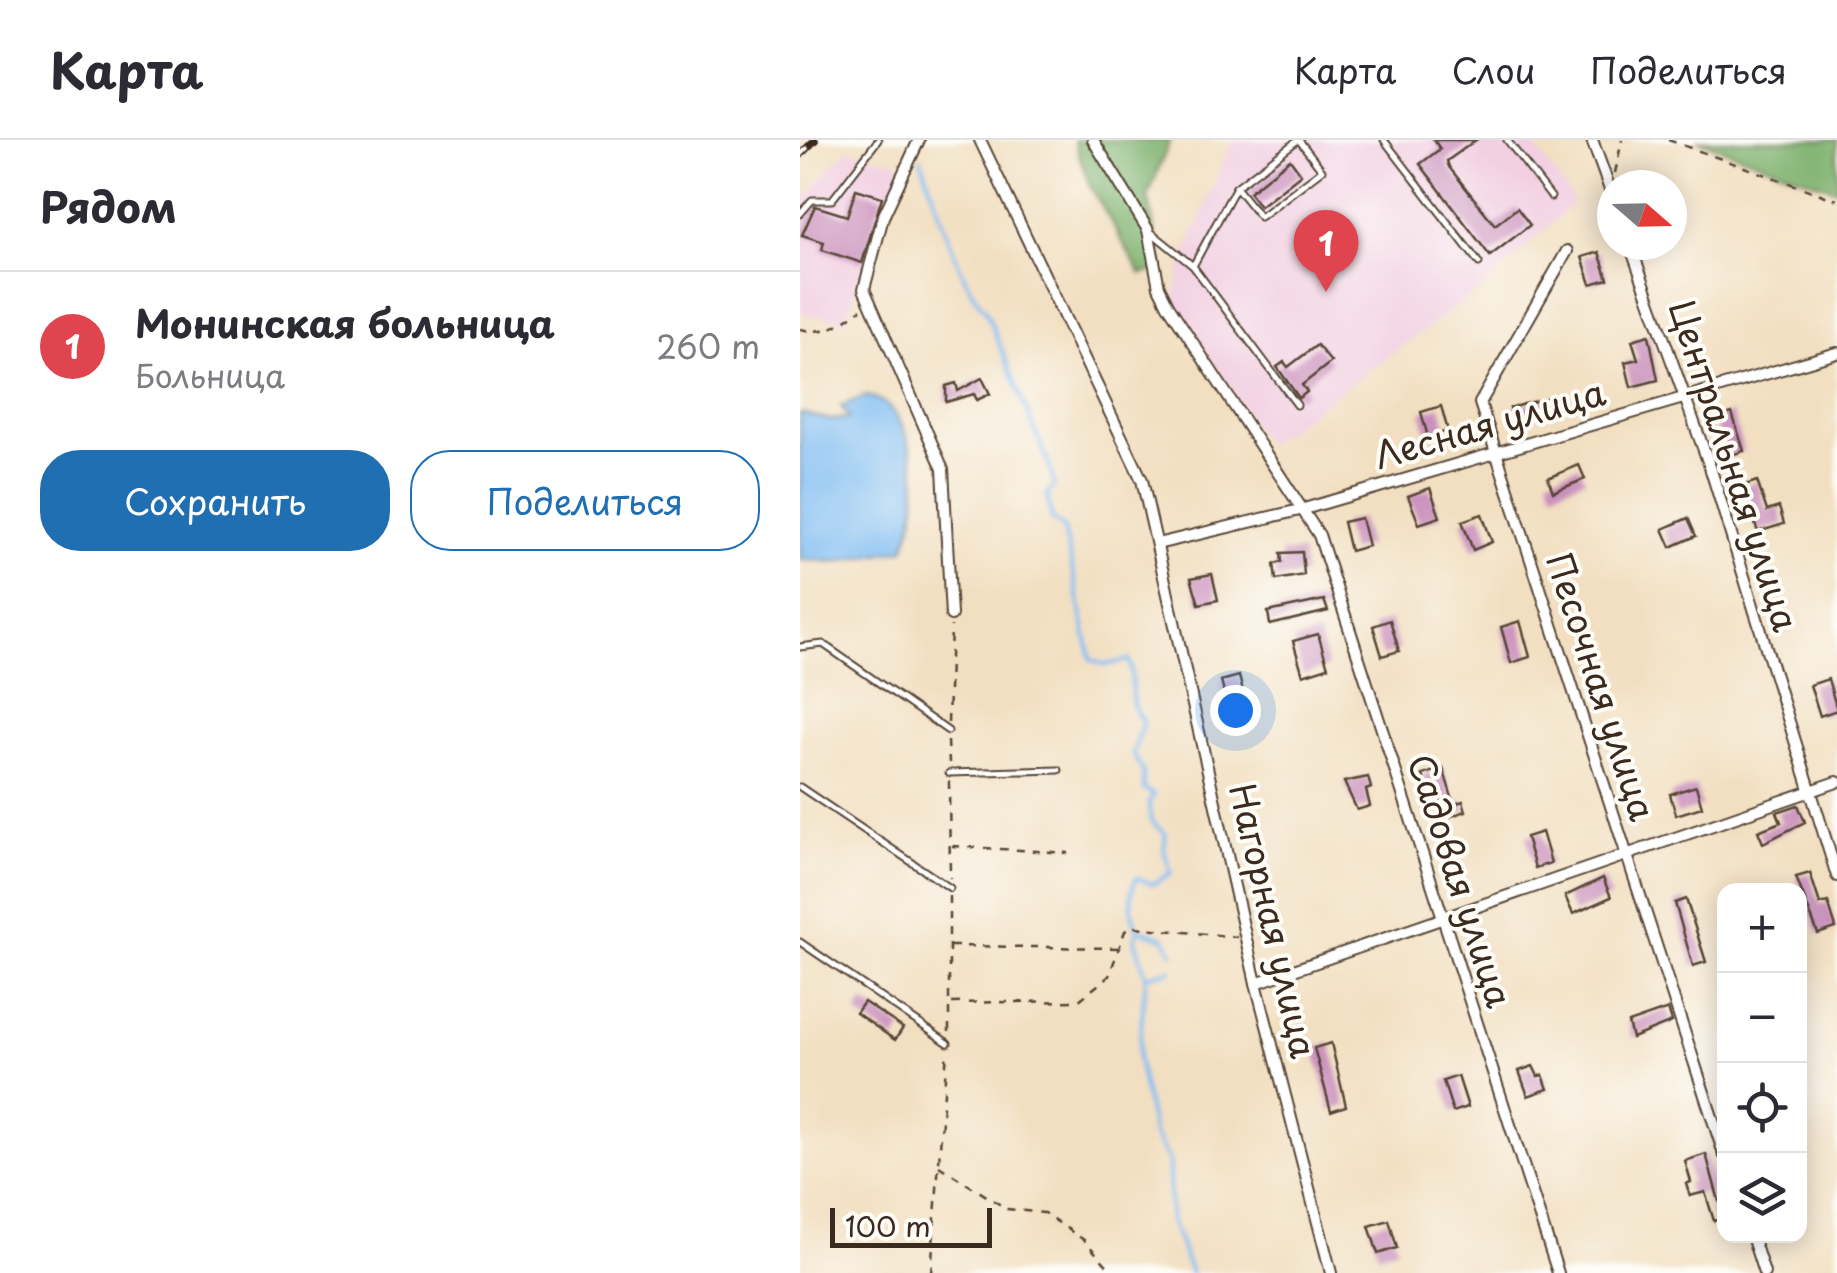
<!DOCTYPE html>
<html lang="ru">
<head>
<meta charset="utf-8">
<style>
  :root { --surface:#fff; --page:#f7f7f7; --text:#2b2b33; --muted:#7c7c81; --line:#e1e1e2; --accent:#1f6fb2 }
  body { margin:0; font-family:"Playpen Sans",sans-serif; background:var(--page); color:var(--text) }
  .controls { position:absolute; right:30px; bottom:30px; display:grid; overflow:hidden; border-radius:20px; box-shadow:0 5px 25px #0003 }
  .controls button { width:90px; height:90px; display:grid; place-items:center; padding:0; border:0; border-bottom:2px solid var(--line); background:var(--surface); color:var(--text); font:50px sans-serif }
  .compass { position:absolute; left:797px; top:30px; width:90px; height:90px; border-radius:50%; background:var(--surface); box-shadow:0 5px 25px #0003; rotate:110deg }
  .scale { position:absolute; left:30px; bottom:25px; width:162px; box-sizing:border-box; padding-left:10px; border:5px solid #3b2a1e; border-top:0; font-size:28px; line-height:35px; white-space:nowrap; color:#3b2a1e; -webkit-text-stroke:8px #fdfcf7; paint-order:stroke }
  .you { position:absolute; left:435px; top:570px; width:35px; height:35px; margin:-25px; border:8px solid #fff; border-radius:50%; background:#1a73e8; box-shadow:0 0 0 15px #1a73e833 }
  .badge { display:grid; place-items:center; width:65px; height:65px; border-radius:50%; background:var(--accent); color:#fff; font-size:32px; font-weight:700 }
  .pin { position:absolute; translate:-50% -82px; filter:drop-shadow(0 2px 5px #0008) }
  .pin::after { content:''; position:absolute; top:52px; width:35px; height:30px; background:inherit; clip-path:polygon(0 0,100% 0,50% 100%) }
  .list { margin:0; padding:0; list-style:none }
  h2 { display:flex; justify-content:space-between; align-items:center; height:130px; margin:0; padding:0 40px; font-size:42px }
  h2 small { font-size:32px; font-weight:400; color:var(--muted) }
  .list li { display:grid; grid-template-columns:65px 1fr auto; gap:30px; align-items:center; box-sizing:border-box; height:150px; padding:0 40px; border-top:2px solid var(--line) }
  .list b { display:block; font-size:38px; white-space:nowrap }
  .list p { margin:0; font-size:32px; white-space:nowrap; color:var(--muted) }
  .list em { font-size:32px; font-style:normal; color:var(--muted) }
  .actions { display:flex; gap:20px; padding:30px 40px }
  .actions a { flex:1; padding:22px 0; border:2px solid var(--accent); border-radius:40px; text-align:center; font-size:35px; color:var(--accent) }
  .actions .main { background:var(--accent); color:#fff }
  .icon { flex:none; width:55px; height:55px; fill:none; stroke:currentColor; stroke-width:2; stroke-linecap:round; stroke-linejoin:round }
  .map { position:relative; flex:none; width:1037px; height:1133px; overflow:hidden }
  header { display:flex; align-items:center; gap:60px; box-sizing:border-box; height:140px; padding:0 50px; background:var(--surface); border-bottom:2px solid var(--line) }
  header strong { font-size:48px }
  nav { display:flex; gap:55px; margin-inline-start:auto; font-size:35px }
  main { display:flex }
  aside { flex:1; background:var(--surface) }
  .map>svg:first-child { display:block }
</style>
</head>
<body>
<header>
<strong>Карта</strong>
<nav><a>Карта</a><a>Слои</a><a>Поделиться</a></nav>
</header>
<main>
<aside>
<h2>Рядом<small></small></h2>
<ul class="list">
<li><span class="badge" style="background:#e0444e">1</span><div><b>Монинская больница</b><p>Больница</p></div><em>260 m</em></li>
</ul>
<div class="actions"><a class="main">Сохранить</a><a>Поделиться</a></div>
</aside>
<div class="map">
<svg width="1037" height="1133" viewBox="0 0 1037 1133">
  <rect width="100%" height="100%" fill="#fdfcf7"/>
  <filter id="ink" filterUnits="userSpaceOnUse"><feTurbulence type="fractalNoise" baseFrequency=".01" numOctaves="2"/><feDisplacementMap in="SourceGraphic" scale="20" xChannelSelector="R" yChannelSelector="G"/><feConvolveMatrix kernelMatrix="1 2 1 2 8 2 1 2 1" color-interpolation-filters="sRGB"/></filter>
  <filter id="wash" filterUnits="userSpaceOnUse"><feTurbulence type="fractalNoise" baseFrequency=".0048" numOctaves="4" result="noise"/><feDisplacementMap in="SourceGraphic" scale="40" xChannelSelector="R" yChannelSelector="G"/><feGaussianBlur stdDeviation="2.25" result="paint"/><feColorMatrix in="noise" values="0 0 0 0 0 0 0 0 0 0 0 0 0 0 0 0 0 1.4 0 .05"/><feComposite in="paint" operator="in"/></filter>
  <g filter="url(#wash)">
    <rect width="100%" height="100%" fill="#f2dfc1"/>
    <g fill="#f2cfe2">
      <path d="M432,0H730L775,61L689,143L466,305L373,161L384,118Z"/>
      <path d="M48,9L101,23L46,181L0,173V63Z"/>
    </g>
    <g fill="#7bb06c" stroke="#5b6d45" stroke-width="2.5">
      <path d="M274,0H370L348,56L362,129L341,134L289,44Z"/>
      <path d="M897,0H1037V50Z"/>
    </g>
    <path fill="#80bdf3" stroke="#5e7488" stroke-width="2.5" d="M65,256C108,260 117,328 116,362C115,377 109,394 104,409L37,422L0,419V273L31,280L49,278L41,266Z"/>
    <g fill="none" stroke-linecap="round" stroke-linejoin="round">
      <g stroke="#80bdf3" stroke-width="4">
        <path d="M121,19C135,57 160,146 185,169L250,327L254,346L247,354L252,379L264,389L291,519L304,525L329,520C336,542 325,565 343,581L333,614L343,632L344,649L354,655L349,662L351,681L366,694L364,710L371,733L353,744L337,738C328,752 330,775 338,789L335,800L346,836L338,919L353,993L369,1021L370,1078L391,1133"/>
        <path d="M338,789L364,798L373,813"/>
        <path d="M346,836L371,830"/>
      </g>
    </g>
    <g id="blocks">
      <g fill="#cb91bd">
        <path d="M634,0H676L647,21L649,27L695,85L717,68L730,85L690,116L620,24L640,9Z"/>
        <path d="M490,19L501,34L460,66L449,52Z"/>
        <path d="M56,49L82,57L62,123L22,110L24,102L2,95L15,66L47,76Z"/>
        <path d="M799,112L808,139L791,144L782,117Z"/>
        <path d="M849,195L858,240L831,247L825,222L838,219L832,200Z"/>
        <path d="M517,205L531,222L502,245L507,252L499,258L477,227L484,222L488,227Z"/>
        <path d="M182,238L190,254L177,260L174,254L146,262V246L156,243L158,251Z"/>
        <path d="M746,258L749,272L714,282L710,268Z"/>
        <path d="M641,266L648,291L628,297L621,272Z"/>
        <path d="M932,273L944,311L925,317L913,279Z"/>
        <path d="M779,325L785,339L753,352L748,338Z"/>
        <path d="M957,341L967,371L979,367L984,384L958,392L942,346Z"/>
        <path d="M630,348L640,377L619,384L608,356Z"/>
        <path d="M682,374L692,402L673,410L662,381Z"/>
        <path d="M561,378L568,406L550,411L543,382Z"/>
        <path d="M888,378L896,396L871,407L863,389Z"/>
        <path d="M502,412L504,435L476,440L474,424L482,422L481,413Z"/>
        <path d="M412,434L418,460L399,464L391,438Z"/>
        <path d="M524,460L528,471L470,485L468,472Z"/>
        <path d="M590,480L599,511L582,516L573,486Z"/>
        <path d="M720,481L730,517L711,523L701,487Z"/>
        <path d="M518,494L528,527L503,535L493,501Z"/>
        <path d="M439,536L447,567L436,570L433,559L426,561L421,541Z"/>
        <path d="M1028,539L1037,570L1020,576L1010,545Z"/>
        <path d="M643,628L654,664L663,661L666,671L646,678L638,656L630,659L623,635Z"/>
        <path d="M568,637L571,648L566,650L570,666L557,670L544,642Z"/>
        <path d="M896,646L902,667L876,675L870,654Z"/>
        <path d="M998,665L1005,682L963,703L958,691L981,682L977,672Z"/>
        <path d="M742,692L751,723L735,728L726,697Z"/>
        <path d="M1010,733L1020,764L1028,762L1036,788L1018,794L996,737Z"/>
        <path d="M803,738L811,757L773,774L765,756Z"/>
        <path d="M886,759L906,822L893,826L875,763Z"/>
        <path d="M64,862L103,888L95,900L56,873Z"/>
        <path d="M868,869L872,882L832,898L828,883Z"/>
        <path d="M531,903L546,966L531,971L514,908Z"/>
        <path d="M733,926L738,936L743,935L748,949L728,956L719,931Z"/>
        <path d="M658,936L668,967L653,972L643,941Z"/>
        <path d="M906,1014L919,1061L924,1059V1078L914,1081L905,1052L890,1056L886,1044L891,1042L885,1021Z"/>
        <path d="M589,1080L597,1108L578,1114L569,1086Z"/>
      </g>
    </g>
  </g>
  <g filter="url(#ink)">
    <use href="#blocks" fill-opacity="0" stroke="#564536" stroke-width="2.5"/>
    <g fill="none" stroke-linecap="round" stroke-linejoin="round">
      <defs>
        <g id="lane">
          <path d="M584,0L679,123"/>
          <path d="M707,0L751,57"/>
          <path d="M436,47L460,77L522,30L499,0"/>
          <path d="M0,74L12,60H32L78,0"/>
          <path d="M351,92L393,126"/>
          <path d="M497,265L393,126L436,47L498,0"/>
          <path d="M0,507L23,504L148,591"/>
          <path d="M149,633L259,630"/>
          <path d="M0,647L150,748"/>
          <path d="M0,802L148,903"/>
        </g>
        <g id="street">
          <path d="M119,0L83,77L64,149L143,329L151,475"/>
          <path d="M180,0L342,340L456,843L531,1133"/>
          <path d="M293,0L348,90L359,147L368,165L519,395L758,1133"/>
          <path d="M792,0L812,55"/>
          <path d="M830,105L910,327L1037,736"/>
          <path d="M767,111L680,263L924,1014"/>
          <path d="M357,404L504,369L1037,213"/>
          <path d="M456,843L1037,642"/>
          <path d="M952,1096L964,1133"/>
        </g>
      </defs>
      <use href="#lane" stroke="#564536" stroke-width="9"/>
      <use href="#street" stroke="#564536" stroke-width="14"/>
      <g stroke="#564536" stroke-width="2.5" stroke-dasharray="8 8" stroke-linecap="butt">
        <path d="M868,0L1037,60"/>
        <path d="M815,33L822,0"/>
        <path d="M0,189C26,195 40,185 61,169"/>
        <path d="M148,583L151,486"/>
        <path d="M148,601L149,623"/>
        <path d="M149,641L150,738"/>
        <path d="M152,706L268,713"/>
        <path d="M150,806L321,808"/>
        <path d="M152,863L278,861L309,836L325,791L334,787L437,797"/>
        <path d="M149,892V756"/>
        <path d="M139,1026L207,1069L244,1073L284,1100L314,1133"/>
        <path d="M131,1133L147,910"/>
      </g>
      <use href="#lane" stroke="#fff" stroke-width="5"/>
      <use href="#street" stroke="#fff" stroke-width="10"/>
      <defs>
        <path id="rail" d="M0,15L15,0"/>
      </defs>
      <use href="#rail" stroke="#3b2a1e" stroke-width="8"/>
      <use href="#rail" stroke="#fdfcf7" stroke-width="4" stroke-dasharray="11" stroke-linecap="butt"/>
    </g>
  </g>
  <g text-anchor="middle" stroke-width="8" stroke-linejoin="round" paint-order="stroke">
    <g font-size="35" fill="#3b2a1e" stroke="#fdfcf7">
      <text transform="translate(690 285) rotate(-16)" y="12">Лесная улица</text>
      <text transform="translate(933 326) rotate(72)" y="12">Центральная улица</text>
      <text transform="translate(800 547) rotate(72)" y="12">Песочная улица</text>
      <text transform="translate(659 741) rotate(72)" y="12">Садовая улица</text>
      <text transform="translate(472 781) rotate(77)" y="12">Нагорная улица</text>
    </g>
  </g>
</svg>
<div class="controls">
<button>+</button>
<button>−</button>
<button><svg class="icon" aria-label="locate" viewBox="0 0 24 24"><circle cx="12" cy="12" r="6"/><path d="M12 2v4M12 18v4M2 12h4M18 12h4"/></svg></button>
<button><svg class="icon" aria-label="layers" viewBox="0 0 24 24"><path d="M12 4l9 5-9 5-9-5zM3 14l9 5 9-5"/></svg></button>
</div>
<svg class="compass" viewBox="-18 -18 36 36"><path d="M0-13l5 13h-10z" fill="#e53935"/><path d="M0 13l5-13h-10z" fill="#7c7c81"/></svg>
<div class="scale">100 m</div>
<div class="you"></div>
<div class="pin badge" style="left:526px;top:152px;background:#e0444e">1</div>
</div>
</main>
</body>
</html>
